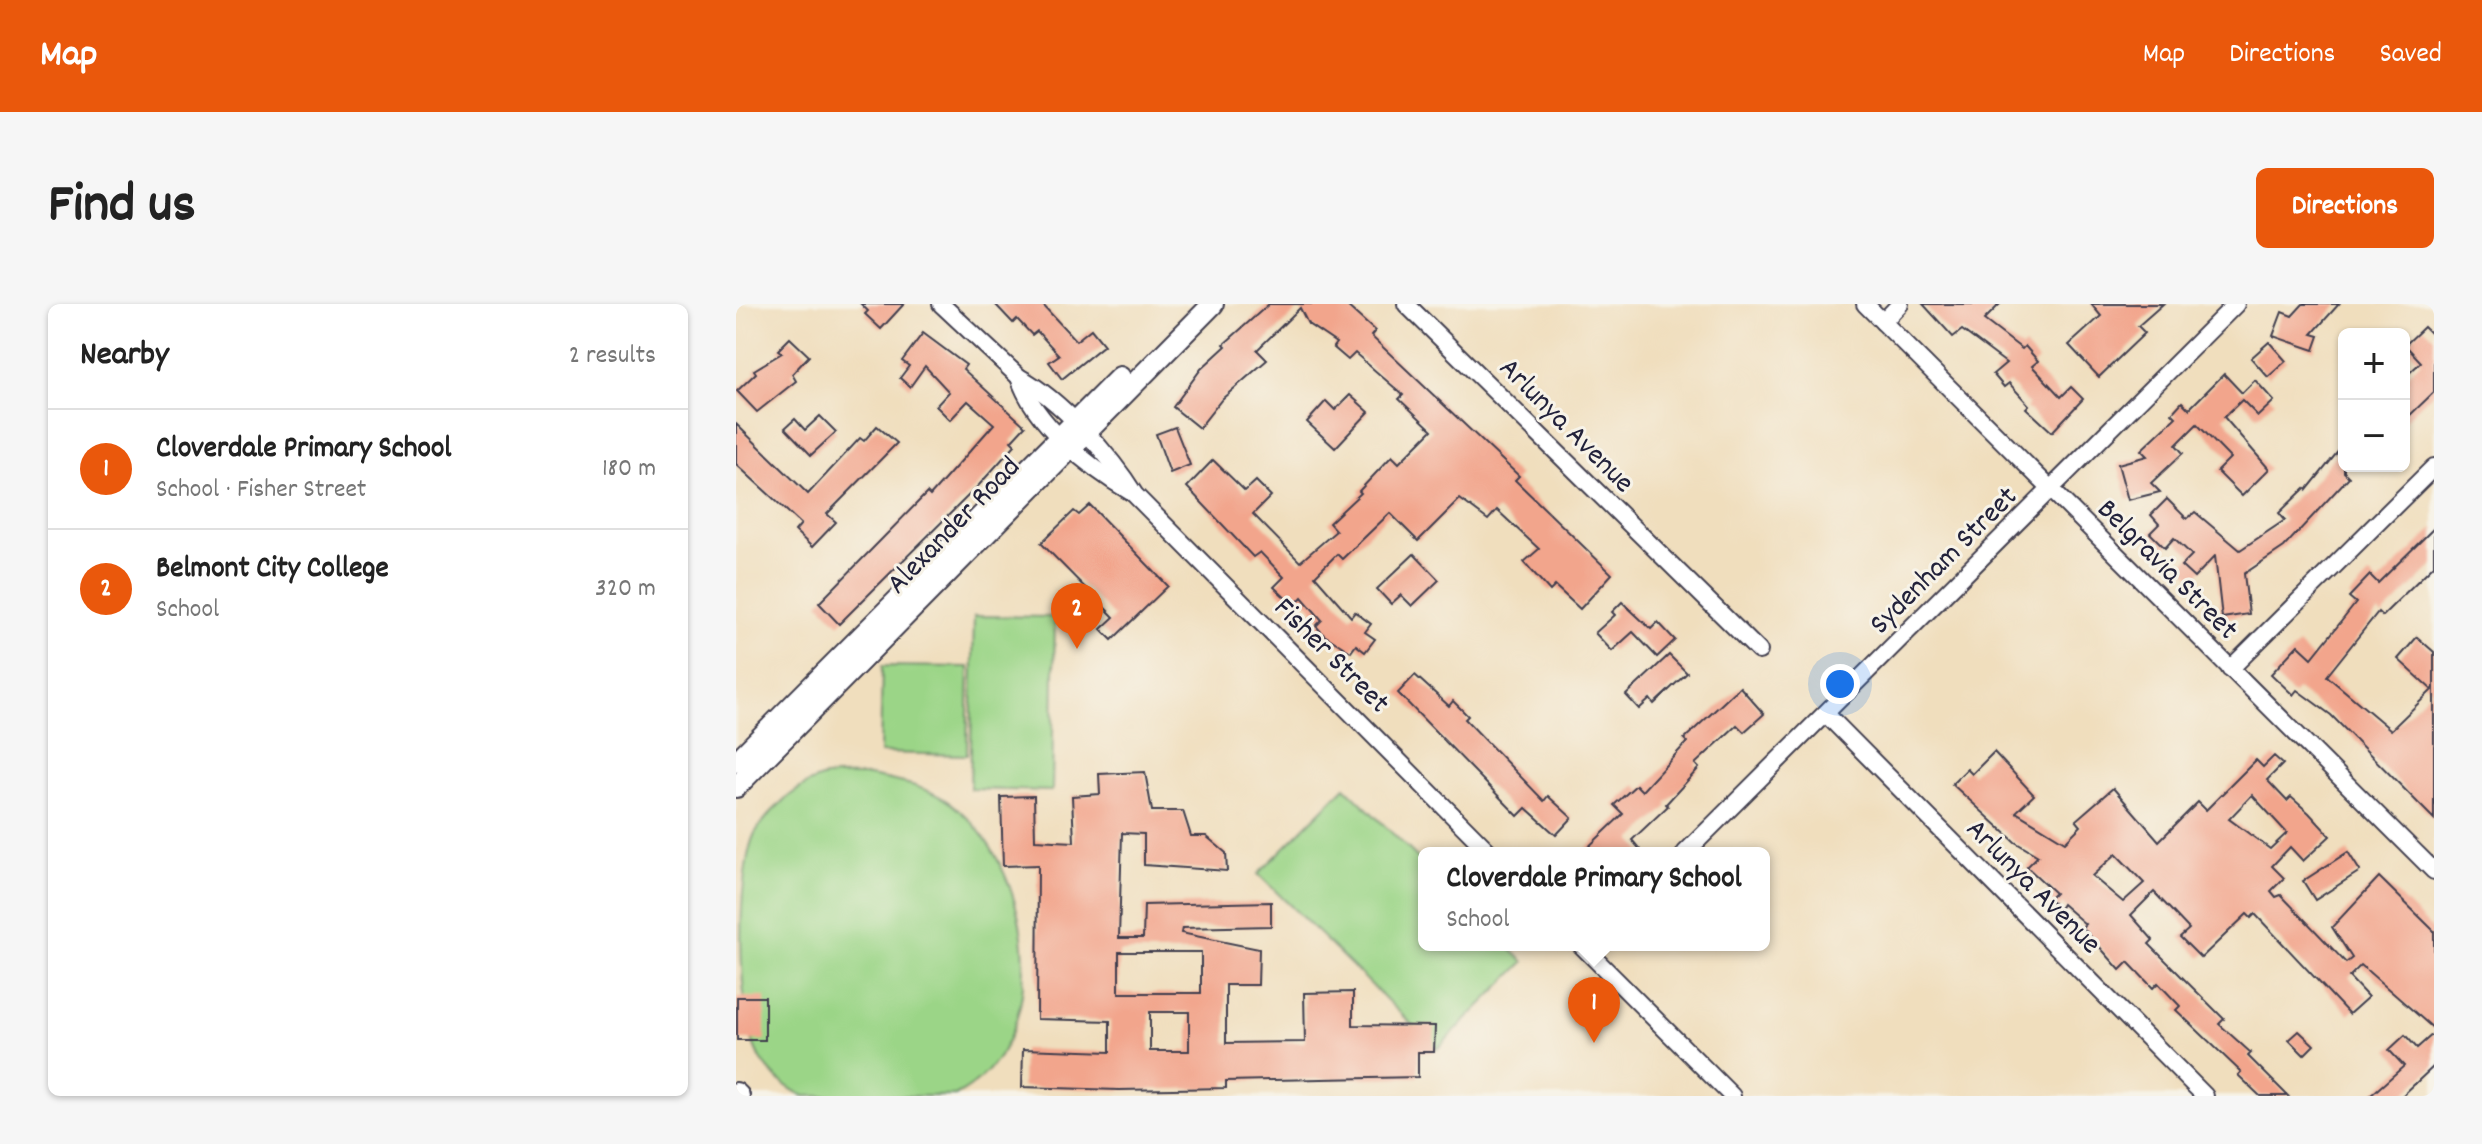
<!DOCTYPE html>
<html lang="en">
<head>
<meta charset="utf-8">
<style>
  :root { --surface:#fff; --page:#f6f6f6; --text:#222; --muted:#767676; --line:#e0e0e0; --accent:#ea580c }
  body { margin:0; font-family:Dekko,sans-serif; background:var(--page); color:var(--text) }
  .controls { position:absolute; right:24px; top:24px; display:grid; overflow:hidden; border-radius:12px; box-shadow:0 2px 6px #0004 }
  .controls button { width:72px; height:72px; display:grid; place-items:center; padding:0; border:0; border-bottom:2px solid var(--line); background:var(--surface); color:var(--text); font:40px sans-serif }
  .you { position:absolute; left:1104px; top:380px; width:28px; height:28px; margin:-20px; border:6px solid #fff; border-radius:50%; background:#1a73e8; box-shadow:0 0 0 12px #1a73e833 }
  .badge { display:grid; place-items:center; width:52px; height:52px; border-radius:50%; background:var(--accent); color:#fff; font-size:26px; font-weight:700 }
  .pin { position:absolute; translate:-50% -66px; filter:drop-shadow(0 2px 4px #0008) }
  .pin::after { content:''; position:absolute; top:42px; width:28px; height:24px; background:inherit; clip-path:polygon(0 0,100% 0,50% 100%) }
  .popup { position:absolute; left:682px; top:543px; width:352px; height:104px; box-sizing:border-box; display:grid; place-content:center; border-radius:12px; background:var(--surface); filter:drop-shadow(0 2px 6px #0005); font-size:26px; white-space:nowrap; color:var(--muted) }
  .popup b { font-size:30px; color:var(--text) }
  .popup::after { content:''; position:absolute; left:50%; top:100%; margin-left:-16px; border:16px solid transparent; border-top-color:var(--surface) }
  .list { margin:0; padding:0; list-style:none }
  h2 { display:flex; justify-content:space-between; align-items:center; height:104px; margin:0; padding:0 32px; font-size:34px }
  h2 small { font-size:26px; font-weight:400; color:var(--muted) }
  .list li { display:grid; grid-template-columns:52px 1fr auto; gap:24px; align-items:center; box-sizing:border-box; height:120px; padding:0 32px; border-top:2px solid var(--line) }
  .list b { display:block; font-size:30px; white-space:nowrap }
  .list p { margin:0; font-size:26px; white-space:nowrap; color:var(--muted) }
  .list em { font-size:26px; font-style:normal; color:var(--muted) }
  .map { position:relative; flex:none; width:1698px; height:792px; overflow:hidden; border-radius:12px }
  header { display:flex; align-items:center; gap:48px; box-sizing:border-box; height:112px; padding:0 40px; background:var(--accent); color:#fff }
  header strong { font-size:38px }
  nav { display:flex; gap:44px; margin-inline-start:auto; font-size:28px }
  .intro { display:flex; align-items:center; justify-content:space-between; box-sizing:border-box; height:192px; padding:0 48px }
  h1 { margin:0; font-size:56px }
  .button { padding:20px 36px; border-radius:12px; background:var(--accent); color:#fff; font-size:28px; font-weight:700 }
  main { display:flex; gap:48px; padding:0 48px }
  aside { flex:1; background:var(--surface); border-radius:12px; box-shadow:0 2px 6px #0004 }
  .map>svg:first-child { display:block }
</style>
</head>
<body>
<header>
<strong>Map</strong>
<nav><a>Map</a><a>Directions</a><a>Saved</a></nav>
</header>
<div class="intro"><h1>Find us</h1><a class="button">Directions</a></div>
<main>
<aside>
<h2>Nearby<small>2 results</small></h2>
<ul class="list">
<li><span class="badge">1</span><div><b>Cloverdale Primary School</b><p>School · Fisher Street</p></div><em>180 m</em></li>
<li><span class="badge">2</span><div><b>Belmont City College</b><p>School</p></div><em>320 m</em></li>
</ul>
</aside>
<div class="map">
<svg width="1698" height="792" viewBox="0 0 1698 792">
  <rect width="100%" height="100%" fill="#f7f3e8"/>
  <filter id="ink" filterUnits="userSpaceOnUse"><feTurbulence type="fractalNoise" baseFrequency=".0125" numOctaves="2"/><feDisplacementMap in="SourceGraphic" scale="16" xChannelSelector="R" yChannelSelector="G"/><feConvolveMatrix kernelMatrix="1 2 1 2 8 2 1 2 1" color-interpolation-filters="sRGB"/></filter>
  <filter id="wash" filterUnits="userSpaceOnUse"><feTurbulence type="fractalNoise" baseFrequency=".006" numOctaves="4" result="noise"/><feDisplacementMap in="SourceGraphic" scale="32" xChannelSelector="R" yChannelSelector="G"/><feGaussianBlur stdDeviation="1.8" result="paint"/><feColorMatrix in="noise" values="0 0 0 0 0 0 0 0 0 0 0 0 0 0 0 0 0 1.4 0 .05"/><feComposite in="paint" operator="in"/></filter>
  <g filter="url(#wash)">
    <rect width="100%" height="100%" fill="#f0debd"/>
    <g fill="#9bd587" stroke="#5e7c61" stroke-width="2">
      <path d="M238,312L319,313L316,487L234,485Z"/>
      <path d="M146,362L233,363L231,451L144,449Z"/>
      <path d="M133,472C166,478 197,483 223,506C300,572 320,740 219,792H68C50,784 34,770 23,752C0,712 0,569 19,529C33,507 64,478 90,473C104,471 120,472 133,472Z"/>
      <path d="M609,483L688,560V641H770L788,658L701,745L522,570Z"/>
    </g>
    <g id="blocks">
      <g fill="#f2a58c" fill-rule="evenodd">
        <path d="M125,0H168L145,25L129,10L132,7Z"/>
        <path d="M259,0H306L340,37L355,25L368,41L326,75L313,58L323,51L301,27L296,31L281,15L277,19Z"/>
        <path d="M533,0H609L639,27L635,32L783,172L779,176L876,270L844,305L819,282L814,287L788,258L803,245L761,206L752,216L724,195L682,237L654,209L606,255L601,250L579,272L615,313L619,308L635,320L629,328L639,335L629,348L620,341L615,348L588,331L580,322L586,316L566,293L558,302L538,283L548,273L524,248L517,253L451,183L477,156L509,187L520,177L535,192L517,210L564,258L600,227L593,219L625,189L623,187L656,152L663,159L696,126L663,95L667,91L619,49L612,56L597,43L600,39L572,20L564,4L521,46L531,56L486,95L463,124L437,103L465,65L490,42L488,40Z"/>
        <path d="M1187,0H1264L1248,16L1286,45L1289,42L1302,57L1296,62L1325,93L1335,83L1347,95L1316,128L1290,104L1293,101L1273,79L1268,83L1257,70L1270,59L1226,26L1217,33Z"/>
        <path d="M1355,0H1427L1402,22L1409,29L1363,73L1333,41L1365,12Z"/>
        <path d="M1567,0H1603L1576,30L1583,32L1578,46L1537,32L1546,8L1556,12Z"/>
        <path d="M1688,23L1698,33V88L1668,117V74L1685,58L1669,41Z"/>
        <path d="M187,29L230,61L227,65L289,122L275,137L279,141L243,181L103,320L83,299L191,189L194,192L258,120L232,97L214,116L200,102L213,88L189,62L174,83L164,74L173,62L166,57Z"/>
        <path d="M54,34L73,52L56,70L60,77L21,108L1,87L20,69L18,66L46,49L42,46Z"/>
        <path d="M1533,38L1550,57L1532,73L1515,54Z"/>
        <path d="M1488,70L1506,89L1519,76L1538,97L1522,112L1506,96L1488,113L1533,165L1506,192L1481,167L1494,154L1461,120L1440,141L1447,149L1415,179L1424,188L1392,196L1382,160L1411,152L1405,146L1440,113L1436,109L1446,98L1453,105Z"/>
        <path d="M614,91L633,108L599,144L571,118L590,97L599,106Z"/>
        <path d="M84,112L100,128L75,151L49,124L59,115L69,126Z"/>
        <path d="M0,120L72,190L124,134L128,137L141,122L161,139L91,210L100,218L76,243L59,227L65,220L0,160Z"/>
        <path d="M439,123L454,161L434,169L420,130Z"/>
        <path d="M1608,140V168L1613,173L1548,243L1508,270L1513,310L1486,314L1479,252L1458,274L1445,262L1456,251L1438,234L1429,244L1414,229L1423,220L1415,211L1431,195L1451,215L1459,208L1504,246L1549,216L1543,209L1569,184L1571,186Z"/>
        <path d="M354,201L432,282L376,336L365,325L378,313L305,239L338,207L343,211Z"/>
        <path d="M1698,224V261L1646,312L1642,308L1591,372L1655,426L1696,386L1662,355L1681,333L1698,348V515L1595,411L1561,386L1557,391L1535,370L1562,341L1576,354L1620,299L1613,293L1634,271L1642,279Z"/>
        <path d="M678,250L703,276L676,302L665,291L655,300L641,285Z"/>
        <path d="M886,298L915,325L922,318L939,336L921,353L897,328L876,347L859,329L879,311L876,308Z"/>
        <path d="M933,351L951,369L918,400L914,395L903,405L890,391Z"/>
        <path d="M679,371L713,402L717,397L732,412L729,415L808,497L812,492L836,514L820,531L790,504L782,512L662,389Z"/>
        <path d="M1004,383L1028,410L1008,428L1001,421L959,460L963,464L930,500L932,502L896,536L907,549H846L887,510L878,501L900,481L906,487L951,438L948,435Z"/>
        <path d="M1258,448L1298,491L1280,508L1329,538L1345,522L1340,516L1377,484L1423,537L1462,498L1470,506L1520,456L1527,463L1538,452L1547,460L1531,476L1551,497L1555,493L1573,509L1594,532L1567,557L1554,543L1536,562L1548,574L1535,587L1540,593L1545,591L1610,659L1616,654L1596,623L1643,573L1698,627V725L1625,661L1613,673L1632,693L1613,710L1519,610L1515,614L1511,610L1465,654L1444,633L1453,625L1418,588L1395,611L1417,636L1413,640L1488,715L1483,720L1515,749L1512,752L1552,792H1524L1502,771L1505,768L1440,706L1444,702L1422,679L1417,684L1392,658L1384,666L1346,623L1349,620L1326,600L1323,605L1313,595L1319,589L1291,563L1302,552L1279,538L1216,480L1231,465L1236,470ZM1516,491L1551,529L1534,545L1493,515ZM1380,550L1408,579L1387,598L1356,572Z"/>
        <path d="M409,468L416,507H447L455,532H470L490,549L491,567L408,561V530L386,529L383,634H407L408,601L535,598V622L446,624L445,629L523,645L522,681H490V739L569,738L568,689L617,688V721L699,722L698,748H682V773L490,777V784L383,786L286,783L287,745L374,748V717L301,715L302,561L267,562L265,493L298,492L299,536L338,538L336,492L364,490L363,470ZM383,648H465V689H383ZM414,708H453V747H414Z"/>
        <path d="M1612,548L1624,567L1579,596L1567,577Z"/>
        <rect x="1" y="693" width="28" height="43"/>
        <path d="M1563,727L1578,741L1568,751L1553,736Z"/>
        <path d="M1698,729V762L1666,792H1634L1668,762L1653,746L1669,731L1681,744Z"/>
      </g>
    </g>
  </g>
  <g filter="url(#ink)">
    <use href="#blocks" fill-opacity="0" stroke="#413e4e" stroke-width="2"/>
    <g fill="none" stroke-linecap="round" stroke-linejoin="round">
      <defs>
        <g id="minor">
          <path d="M205,0L283,73C324,95 375,152 399,191L754,549"/>
          <path d="M670,0L1023,347"/>
          <path d="M1129,0L1698,567"/>
          <path d="M1147,18L1164,0"/>
          <path d="M283,73C298,120 354,164 395,188"/>
          <path d="M1494,365L1698,163"/>
          <path d="M1090,410L1469,792"/>
          <path d="M949,549L1500,0"/>
          <path d="M845,641L996,792"/>
        </g>
        <g id="major">
          <path d="M0,458L384,73"/>
          <path d="M0,483L477,0"/>
          <path d="M0,789L3,792"/>
        </g>
      </defs>
      <use href="#minor" stroke="#413e4e" stroke-width="20"/>
      <use href="#major" stroke="#413e4e" stroke-width="24"/>
      <use href="#minor" stroke="#fff" stroke-width="16"/>
      <use href="#major" stroke="#fff" stroke-width="20"/>
    </g>
  </g>
  <g text-anchor="middle" stroke-width="6" stroke-linejoin="round" paint-order="stroke">
    <g font-size="30" fill="#22223b" stroke="#f7f3e8">
      <text transform="translate(832 120) rotate(45)" y="10">Arlunya Avenue</text>
      <text transform="translate(216 220) rotate(-46)" y="10">Alexander Road</text>
      <text transform="translate(1206 255) rotate(-45)" y="10">Sydenham Street</text>
      <text transform="translate(1433 264) rotate(45)" y="10">Belgravia Street</text>
      <text transform="translate(597 350) rotate(45)" y="10">Fisher Street</text>
      <text transform="translate(1299 581) rotate(45)" y="10">Arlunya Avenue</text>
    </g>
  </g>
</svg>
<div class="controls">
<button>+</button>
<button>−</button>
</div>
<div class="you"></div>
<div class="pin badge" style="left:858px;top:739px">1</div>
<div class="popup"><b>Cloverdale Primary School</b>School</div>
<div class="pin badge" style="left:341px;top:345px">2</div>
</div>
</main>
</body>
</html>
